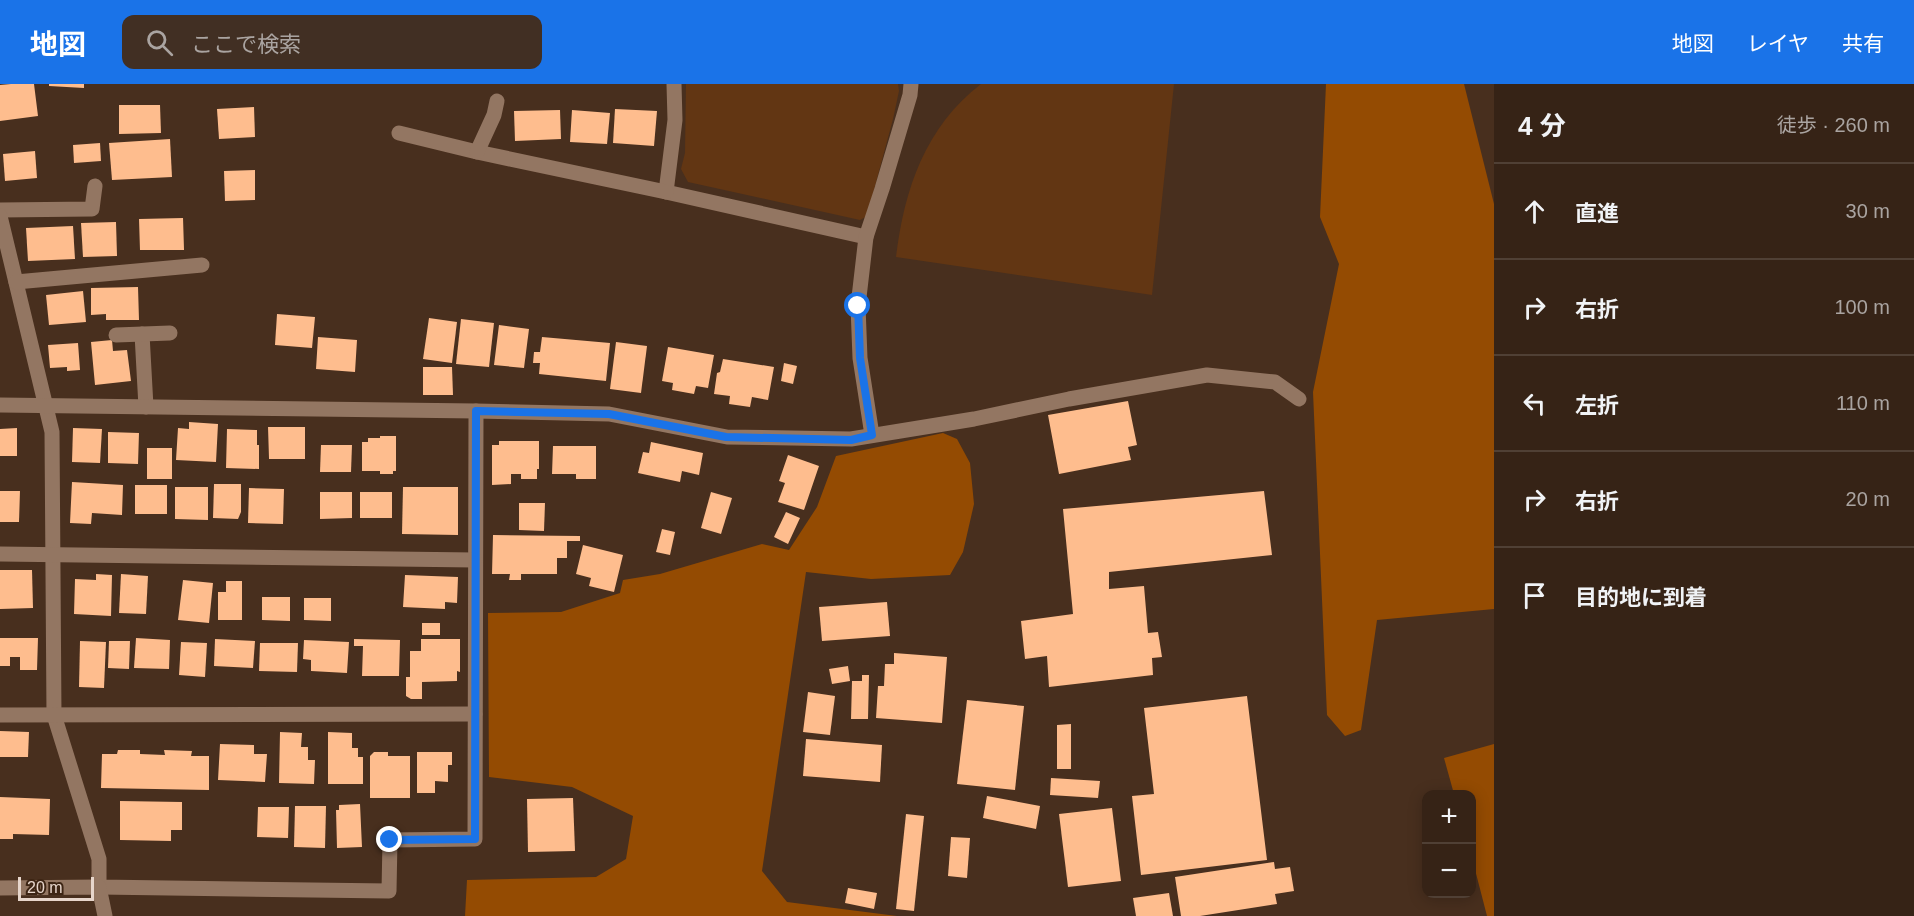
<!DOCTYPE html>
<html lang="ja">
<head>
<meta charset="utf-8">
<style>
  :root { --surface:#362316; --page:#412f23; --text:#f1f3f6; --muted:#aaa4a1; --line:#504035; --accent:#1a73e8 }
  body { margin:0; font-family:Arial,"Noto Sans JP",sans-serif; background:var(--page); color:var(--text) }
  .controls { position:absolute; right:18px; bottom:18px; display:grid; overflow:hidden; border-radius:12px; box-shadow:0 3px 15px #0003 }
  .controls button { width:54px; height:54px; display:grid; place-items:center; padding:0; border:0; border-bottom:2px solid var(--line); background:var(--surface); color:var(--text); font:30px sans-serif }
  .scale { position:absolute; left:18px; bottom:15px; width:76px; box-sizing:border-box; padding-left:6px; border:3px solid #e7d6cc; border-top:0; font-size:16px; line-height:21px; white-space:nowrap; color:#e7d6cc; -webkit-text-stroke:4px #3d2514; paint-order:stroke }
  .stop { position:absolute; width:18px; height:18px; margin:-14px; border:4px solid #1a73e8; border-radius:50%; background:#fff }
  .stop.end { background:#1a73e8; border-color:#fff; box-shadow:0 2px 6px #0008 }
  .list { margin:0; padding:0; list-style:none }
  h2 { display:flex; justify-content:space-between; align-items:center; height:78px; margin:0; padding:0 24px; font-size:26px }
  h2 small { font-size:20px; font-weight:400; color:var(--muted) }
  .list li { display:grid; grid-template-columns:39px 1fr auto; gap:18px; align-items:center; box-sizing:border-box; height:96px; padding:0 24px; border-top:2px solid var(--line) }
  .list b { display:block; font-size:22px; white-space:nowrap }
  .list em { font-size:20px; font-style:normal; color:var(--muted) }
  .icon { flex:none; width:33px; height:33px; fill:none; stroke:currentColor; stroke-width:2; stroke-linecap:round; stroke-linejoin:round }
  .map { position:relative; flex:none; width:1494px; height:832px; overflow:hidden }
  header { display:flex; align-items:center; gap:36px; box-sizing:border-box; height:84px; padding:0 30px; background:var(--accent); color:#fff }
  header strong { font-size:28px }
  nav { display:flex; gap:33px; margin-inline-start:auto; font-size:21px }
  .search { width:420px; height:54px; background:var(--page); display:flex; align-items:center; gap:15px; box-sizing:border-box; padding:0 21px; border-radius:12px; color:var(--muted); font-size:22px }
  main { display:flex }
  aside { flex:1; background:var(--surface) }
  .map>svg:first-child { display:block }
</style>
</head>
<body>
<header>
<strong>地図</strong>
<div class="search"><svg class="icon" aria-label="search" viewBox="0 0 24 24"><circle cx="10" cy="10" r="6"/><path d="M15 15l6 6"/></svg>ここで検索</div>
<nav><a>地図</a><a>レイヤ</a><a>共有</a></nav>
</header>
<main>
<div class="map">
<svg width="1494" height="832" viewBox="0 0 1494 832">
  <rect width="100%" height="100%" fill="#482f1e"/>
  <g fill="#623613">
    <path d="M686,0H898L899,7L893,35L867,132L860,136L688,98L681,85L685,69Z"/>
    <path d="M981,0H1174L1152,211L896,173C904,106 925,43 981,0Z"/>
  </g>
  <g fill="#944b02">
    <path d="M1326,0H1464L1494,120V525L1377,536L1361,646L1345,652L1327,631L1313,308L1339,180L1320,133Z"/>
    <path d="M943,349L957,355L970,379L974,420L963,468L950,491L871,495L806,488L762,787L787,818L897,832H465L467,796L596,793L626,775L633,732L572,703L489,693L488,529L561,528L620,509L623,496L660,490L762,460L789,466L817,423L836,372Z"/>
    <path d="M1494,660V832H1487L1472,774V710H1454L1444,674Z"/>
  </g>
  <g fill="#febd8e">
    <path d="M11,0H34L38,32L0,37V1Z"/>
    <path d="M49,0H84V4L49,2Z"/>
    <path d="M119,21H160L161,49L119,50Z"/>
    <path d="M254,23L255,53L219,55L217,25Z"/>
    <path d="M615,25L657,27L654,62L613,59Z"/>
    <path d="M560,26L561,55L515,57L514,27Z"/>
    <path d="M572,26L610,29L607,60L570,58Z"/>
    <path d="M170,55L172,93L112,96L109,59Z"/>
    <path d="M100,59L101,77L74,79L73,61Z"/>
    <path d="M35,67L37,94L5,97L3,70Z"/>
    <path d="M255,86V116L225,117L224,87Z"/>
    <path d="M183,134L184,166H140L139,135Z"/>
    <path d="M116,138L117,172L83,173L81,139Z"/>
    <path d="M73,142L75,175L28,177L26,144Z"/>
    <path d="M138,203L139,236H106V230L91,231V204Z"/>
    <path d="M83,207L86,238L49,241L46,211Z"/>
    <path d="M277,230L315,233L312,264L275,261Z"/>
    <path d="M429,234L457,238L452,279L423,275Z"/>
    <path d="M461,235L494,239L489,283L456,280Z"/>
    <path d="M499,241L529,245L524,284L494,281Z"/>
    <path d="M318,253L357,256L355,288L316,285Z"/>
    <path d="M542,253L610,259L606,297L539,290L540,279H533L534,268H540Z"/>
    <path d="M112,256L113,267L127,266L131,297L95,301L91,258Z"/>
    <path d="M616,258L647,262L641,309L610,305Z"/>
    <path d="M78,259L80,286L67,287V283L50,284L48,261Z"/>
    <path d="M668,263L714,271L708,304L696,302L694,310L672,306L673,299L662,297Z"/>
    <path d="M723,275L774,283L768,316L752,313L750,323L729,320L730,312L714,310L717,289L720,288Z"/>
    <path d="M784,279L797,282L793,300L781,297Z"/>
    <path d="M423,283H452L453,311H423Z"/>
    <path d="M1128,317L1137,361L1128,363L1131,376L1059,390L1048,331Z"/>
    <path d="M189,338L218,340L216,378L176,376L178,344L189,345Z"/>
    <path d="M268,343H305V375H269Z"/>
    <path d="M17,344V372H0V345Z"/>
    <path d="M73,344L102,345L100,379L72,378Z"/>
    <path d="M227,345L257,346V361H259V385L226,384Z"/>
    <path d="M108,348L139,349L138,380L108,379Z"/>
    <path d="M380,352H396V387H393V390H380V387H362V358H368V354H380Z"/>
    <path d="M499,357H539V385H537V395H521V390H511V400L492,401V361H499Z"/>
    <path d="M651,358L703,369L699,391L682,387L680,398L638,389L643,368L649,369Z"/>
    <path d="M321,361H352L351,388H320Z"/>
    <path d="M553,362H596V395H576V390H552Z"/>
    <rect x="147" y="364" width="25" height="31"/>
    <path d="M788,371L819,382L804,426L778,418L785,399L779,397Z"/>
    <path d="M72,398L123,401L122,431L92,429L91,440L70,439Z"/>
    <path d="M214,400H241V428L238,435L213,434Z"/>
    <rect x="135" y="401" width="32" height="29"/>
    <path d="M175,403H208V436L175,435Z"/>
    <path d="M403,403H458V451L402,450Z"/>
    <path d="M249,404L284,405L283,440L248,439Z"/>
    <path d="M0,407H20L19,438H0Z"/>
    <path d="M1264,407L1272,471L1109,488V505L1144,502L1148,549L1158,548L1162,573L1152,574L1153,591L1049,603L1047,572L1025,575L1021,537L1073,530L1063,425Z"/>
    <path d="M320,408H352V434L320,435Z"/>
    <rect x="360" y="408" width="32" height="26"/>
    <path d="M711,408L732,414L721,450L701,444Z"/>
    <path d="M519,419H545L544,447L519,446Z"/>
    <path d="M786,428L800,434L788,460L774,453Z"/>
    <path d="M662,445L675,448L670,471L656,468Z"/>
    <path d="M493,451L580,452V457H567V474H557V490H521V496H509L510,490H492Z"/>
    <path d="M583,461L623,471L614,508L589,502L591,494L576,490Z"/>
    <path d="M0,486H32L33,524L0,525Z"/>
    <path d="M96,490L112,491L111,532L74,530L75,495L96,496Z"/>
    <path d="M121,490L148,492L146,530L119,529Z"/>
    <path d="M405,491L458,493L457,519L445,518V525L403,523Z"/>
    <path d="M183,496L213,499L209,539L178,536Z"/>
    <path d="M226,497H242V536H218V508H226Z"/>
    <path d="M262,513H290V537L262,536Z"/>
    <path d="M304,514H331V537L304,536Z"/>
    <path d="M887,518L890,552L822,557L819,523Z"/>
    <rect x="422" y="539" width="18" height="12"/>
    <path d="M0,554H38L37,586H20V573H10V582H0Z"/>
    <path d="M136,554L170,556L169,585L134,584Z"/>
    <path d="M215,555L255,557L253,584L214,582Z"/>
    <path d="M354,555L400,556L399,592H362L363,562H354Z"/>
    <path d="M421,555H460V588L457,587V597L422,598V615H411L406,612V593H410V567H421Z"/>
    <path d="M304,556L349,558L347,589L311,587V576L303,575Z"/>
    <path d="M80,557L106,558L104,604L79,603Z"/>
    <path d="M109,557H130L129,585L108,584Z"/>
    <path d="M181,558L207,559L205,593L179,591Z"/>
    <path d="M260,559H298L297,588L259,587Z"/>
    <path d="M894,569L947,573L942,639L876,634L878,602H884L885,580H894Z"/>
    <path d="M848,582L850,597L832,600L829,585Z"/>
    <path d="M862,591H869L868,635H851L852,597H862Z"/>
    <path d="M808,608L835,612L830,651L803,648Z"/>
    <path d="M1247,612L1267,776L1141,791L1132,712L1154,710L1144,624Z"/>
    <path d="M967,616L1024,622L1015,706L957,700Z"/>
    <path d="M1071,640V685H1057V641Z"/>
    <path d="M0,647L29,648L28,673H0Z"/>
    <path d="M280,648L302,649L301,663H308V676H315L314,700L279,699Z"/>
    <path d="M328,648L352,649V664H358V673H363V700H328Z"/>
    <path d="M806,655L882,661L880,698L803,692Z"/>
    <path d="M220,660L254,661V670H267L265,698L218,696Z"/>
    <path d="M118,666H140V670L165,671L164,666L192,667L191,672H209V706L101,704L102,670H117Z"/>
    <path d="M374,668H388V672H410V714H370V672Z"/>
    <path d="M417,668H452V681H448V698L435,697V709H417Z"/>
    <path d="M1051,694L1100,697L1098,714L1050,711Z"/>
    <path d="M987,712L1040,722L1036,745L983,734Z"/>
    <path d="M0,713L50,715L49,751L13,750V755H0Z"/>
    <path d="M573,714L575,767L528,768L527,715Z"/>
    <path d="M120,717L182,718V746H171V757L120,756Z"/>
    <path d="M360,720L362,763L337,764L336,726H339V721Z"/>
    <path d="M295,722H326L325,764L294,763Z"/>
    <path d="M258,723H289L288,754L257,753Z"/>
    <path d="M1112,724L1121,797L1068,803L1059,730Z"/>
    <path d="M906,730L924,732L914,827L896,825Z"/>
    <path d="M951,753L970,754L967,794L948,792Z"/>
    <path d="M1274,778L1275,785L1290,783L1294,807L1275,810L1277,820L1200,832H1181L1175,793Z"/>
    <path d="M848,804L877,809L874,825L845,819Z"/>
    <path d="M1169,809L1173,832H1136L1133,814Z"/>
  </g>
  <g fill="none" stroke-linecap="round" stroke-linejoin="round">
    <g stroke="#937662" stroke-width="15">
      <path d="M674,0L675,36L666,108L866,153"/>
      <path d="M399,49L477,68L666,108"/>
      <path d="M477,68L494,31L497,17"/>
      <path d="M0,126L92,125L95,102"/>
      <path d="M0,132L52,348L54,631L99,775V803L389,807L390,756L475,755L476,327"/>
      <path d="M16,198L202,181"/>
      <path d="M142,250L146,323"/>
      <path d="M116,251L170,249"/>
      <path d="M0,321L476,327L609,330L727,353L851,355L974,335L1069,315L1207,291L1275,298L1299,315"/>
      <path d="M872,351L860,274L858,222L866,153L882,105L910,11L911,0"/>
      <path d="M0,470L475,476"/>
      <path d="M0,631L475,630"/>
    </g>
    <path stroke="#937662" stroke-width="15" d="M0,804L99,803L105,832"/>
  </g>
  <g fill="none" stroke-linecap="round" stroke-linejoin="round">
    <path stroke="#1a73e8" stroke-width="8" d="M390,756L475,755L476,327L609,330L726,353L851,356L872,351L860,274L858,222"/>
  </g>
</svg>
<div class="controls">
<button>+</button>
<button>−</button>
</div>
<div class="scale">20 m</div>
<div class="stop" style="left:858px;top:222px"></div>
<div class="stop end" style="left:390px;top:756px"></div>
</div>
<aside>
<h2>4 分<small>徒歩 · 260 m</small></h2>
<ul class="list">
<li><svg class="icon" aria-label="ahead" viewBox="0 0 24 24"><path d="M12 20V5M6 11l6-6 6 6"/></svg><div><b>直進</b></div><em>30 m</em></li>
<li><svg class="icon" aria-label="right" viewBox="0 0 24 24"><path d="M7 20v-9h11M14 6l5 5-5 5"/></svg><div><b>右折</b></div><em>100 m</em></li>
<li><svg class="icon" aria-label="left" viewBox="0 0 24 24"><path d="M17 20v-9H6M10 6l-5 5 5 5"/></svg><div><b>左折</b></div><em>110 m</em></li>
<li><svg class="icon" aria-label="right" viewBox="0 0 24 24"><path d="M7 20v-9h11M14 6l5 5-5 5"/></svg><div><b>右折</b></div><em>20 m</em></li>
<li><svg class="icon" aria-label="arrive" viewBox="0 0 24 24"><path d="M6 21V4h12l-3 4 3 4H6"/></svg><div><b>目的地に到着</b></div></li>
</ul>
</aside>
</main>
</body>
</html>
